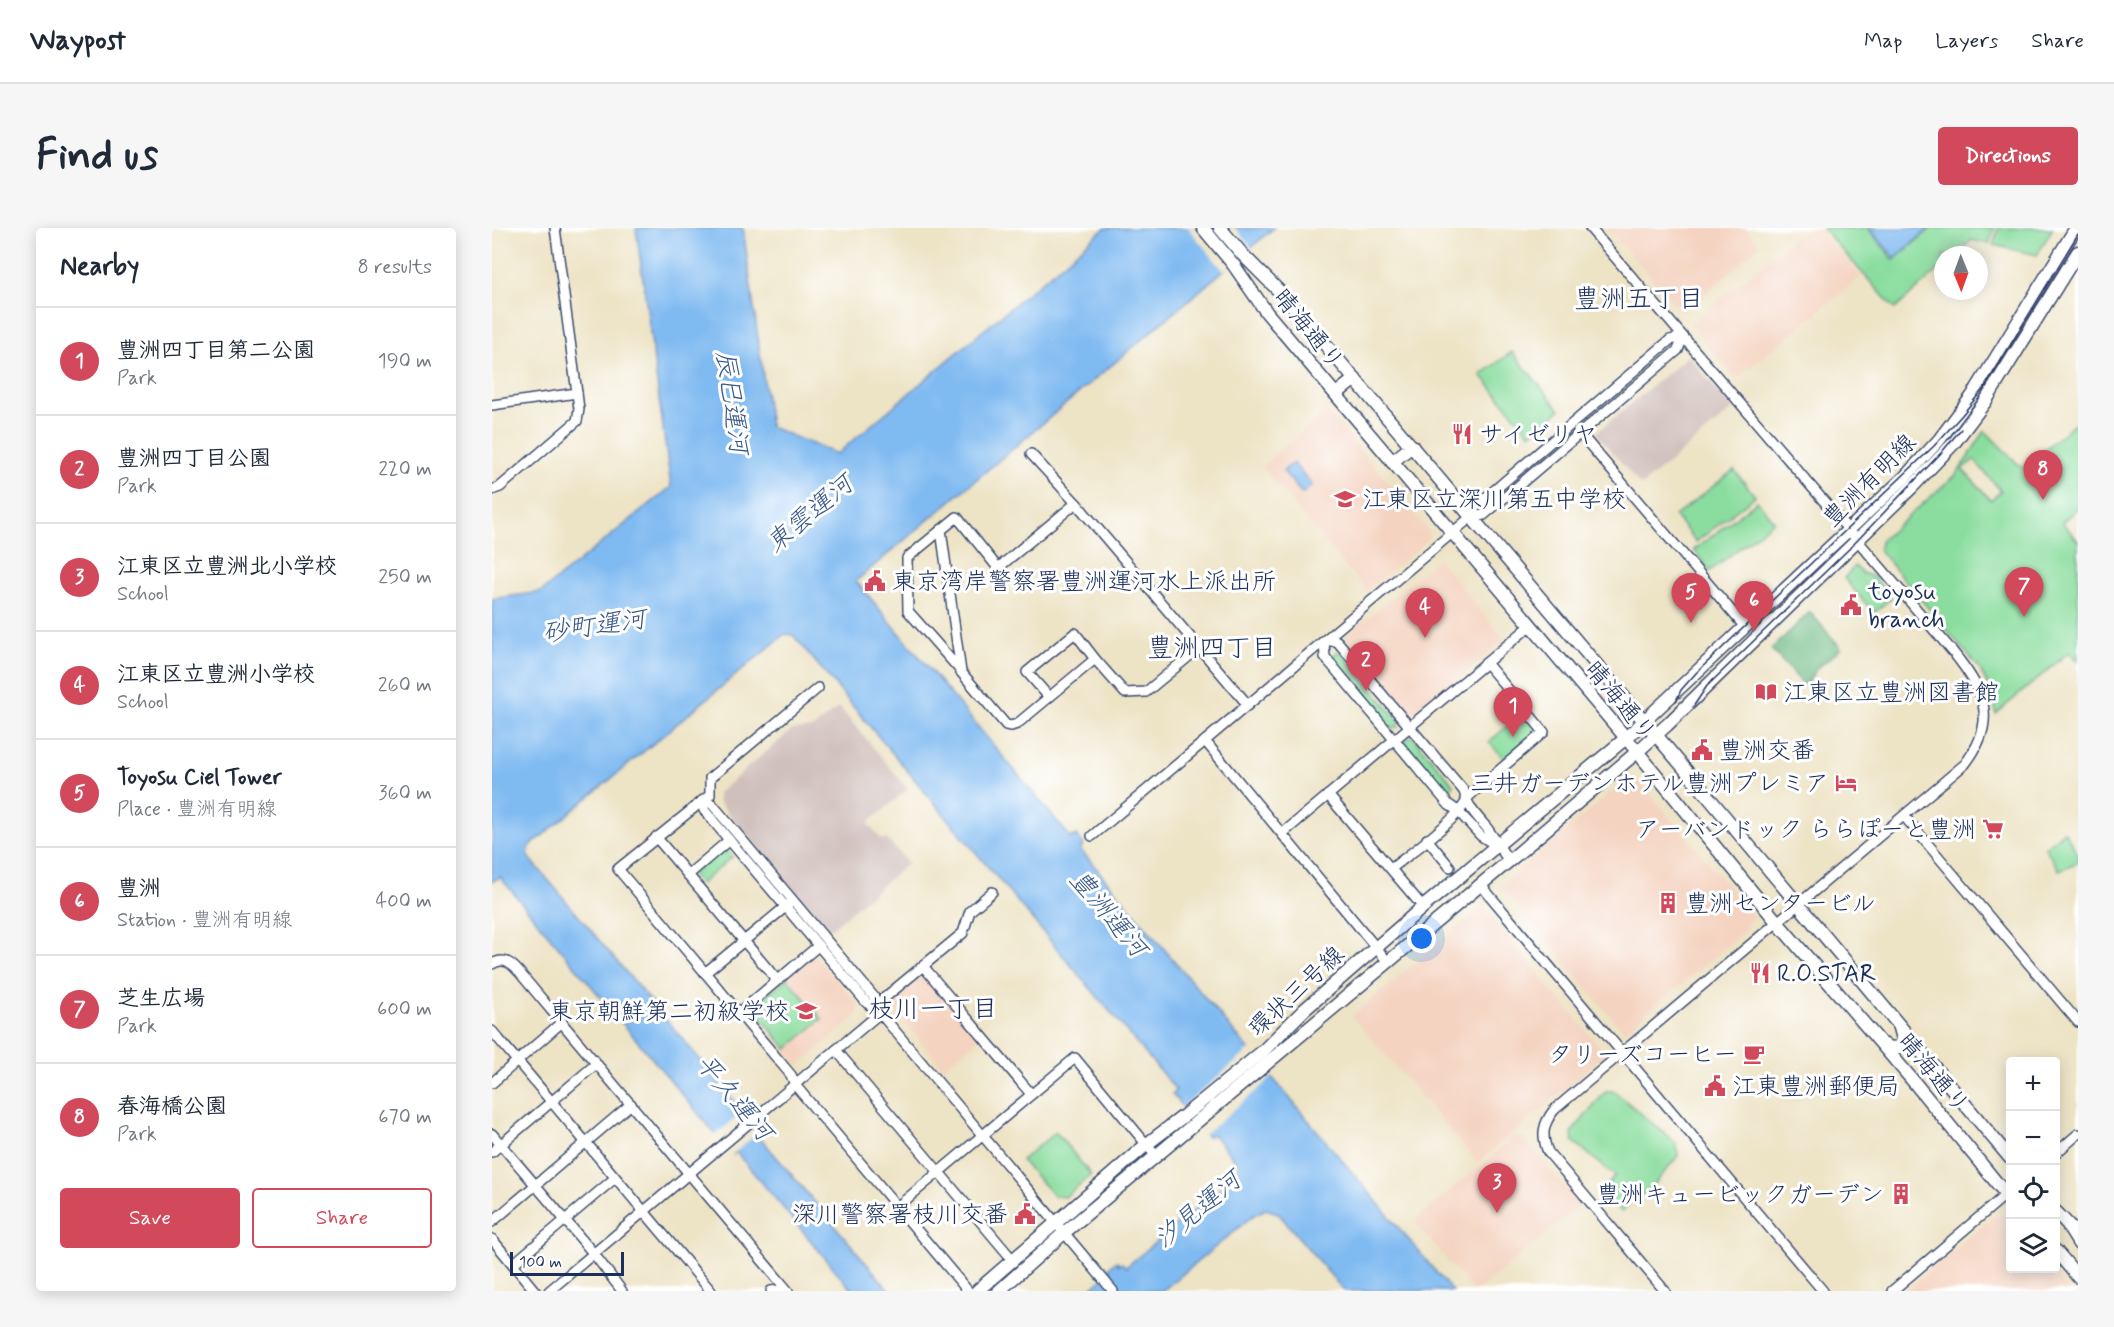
<!DOCTYPE html>
<html lang="en">
<head>
<meta charset="utf-8">
<style>
  :root { --surface:#fff; --page:#f6f6f7; --text:#1f2937; --muted:#747a83; --line:#e0e1e3; --accent:#d1495b }
  body { margin:0; font-family:Mynerve,"Klee One",sans-serif; background:var(--page); color:var(--text) }
  .controls { position:absolute; right:18px; bottom:18px; display:grid; overflow:hidden; border-radius:6px; box-shadow:0 3px 15px #0003 }
  .controls button { width:54px; height:54px; display:grid; place-items:center; padding:0; border:0; border-bottom:2px solid var(--line); background:var(--surface); color:var(--text); font:30px sans-serif }
  .compass { position:absolute; left:1442px; top:18px; width:54px; height:54px; border-radius:50%; background:var(--surface); box-shadow:0 3px 15px #0003; rotate:179deg }
  .scale { position:absolute; left:18px; bottom:15px; width:114px; box-sizing:border-box; padding-left:6px; border:3px solid #1b2f5e; border-top:0; font-size:16px; line-height:21px; white-space:nowrap; color:#1b2f5e; -webkit-text-stroke:4px #fff; paint-order:stroke }
  .you { position:absolute; left:930px; top:711px; width:21px; height:21px; margin:-15px; border:4px solid #fff; border-radius:50%; background:#1a73e8; box-shadow:0 0 0 9px #1a73e833 }
  .badge { display:grid; place-items:center; width:39px; height:39px; border-radius:50%; background:var(--accent); color:#fff; font-size:20px; font-weight:700 }
  .pin { position:absolute; translate:-50% -50px; filter:drop-shadow(0 2px 3px #0008) }
  .pin::after { content:''; position:absolute; top:32px; width:21px; height:18px; background:inherit; clip-path:polygon(0 0,100% 0,50% 100%) }
  .list { margin:0; padding:0; list-style:none }
  h2 { display:flex; justify-content:space-between; align-items:center; height:78px; margin:0; padding:0 24px; font-size:26px }
  h2 small { font-size:20px; font-weight:400; color:var(--muted) }
  .list li { display:grid; grid-template-columns:39px 1fr auto; gap:18px; align-items:center; box-sizing:border-box; height:108px; padding:0 24px; border-top:2px solid var(--line) }
  .list b { display:block; font-size:22px; white-space:nowrap }
  .list p { margin:0; font-size:20px; white-space:nowrap; color:var(--muted) }
  .list em { font-size:20px; font-style:normal; color:var(--muted) }
  .actions { display:flex; gap:12px; padding:18px 24px }
  .actions a { flex:1; padding:14px 0; border:2px solid var(--accent); border-radius:6px; text-align:center; font-size:21px; color:var(--accent) }
  .actions .main { background:var(--accent); color:#fff }
  .icon { flex:none; width:33px; height:33px; fill:none; stroke:currentColor; stroke-width:2; stroke-linecap:round; stroke-linejoin:round }
  .map { position:relative; flex:none; width:1586px; height:1063px; overflow:hidden; border-radius:6px }
  header { display:flex; align-items:center; gap:36px; box-sizing:border-box; height:84px; padding:0 30px; background:var(--surface); border-bottom:2px solid var(--line) }
  header strong { font-size:28px }
  nav { display:flex; gap:33px; margin-inline-start:auto; font-size:21px }
  .intro { display:flex; align-items:center; justify-content:space-between; box-sizing:border-box; height:144px; padding:0 36px }
  h1 { margin:0; font-size:42px }
  .button { padding:15px 27px; border-radius:6px; background:var(--accent); color:#fff; font-size:21px; font-weight:700 }
  main { display:flex; gap:36px; padding:0 36px }
  aside { flex:1; background:var(--surface); border-radius:6px; box-shadow:0 3px 15px #0003 }
  .map>svg:first-child { display:block }
</style>
</head>
<body>
<header>
<strong>Waypost</strong>
<nav><a>Map</a><a>Layers</a><a>Share</a></nav>
</header>
<div class="intro"><h1>Find us</h1><a class="button">Directions</a></div>
<main>
<aside>
<h2>Nearby<small>8 results</small></h2>
<ul class="list">
<li><span class="badge">1</span><div><b>豊洲四丁目第二公園</b><p>Park</p></div><em>190 m</em></li>
<li><span class="badge">2</span><div><b>豊洲四丁目公園</b><p>Park</p></div><em>220 m</em></li>
<li><span class="badge">3</span><div><b>江東区立豊洲北小学校</b><p>School</p></div><em>250 m</em></li>
<li><span class="badge">4</span><div><b>江東区立豊洲小学校</b><p>School</p></div><em>260 m</em></li>
<li><span class="badge">5</span><div><b>Toyosu Ciel Tower</b><p>Place · 豊洲有明線</p></div><em>360 m</em></li>
<li><span class="badge">6</span><div><b>豊洲</b><p>Station · 豊洲有明線</p></div><em>400 m</em></li>
<li><span class="badge">7</span><div><b>芝生広場</b><p>Park</p></div><em>600 m</em></li>
<li><span class="badge">8</span><div><b>春海橋公園</b><p>Park</p></div><em>670 m</em></li>
</ul>
<div class="actions"><a class="main">Save</a><a>Share</a></div>
</aside>
<div class="map">
<svg width="1586" height="1063" viewBox="0 0 1586 1063">
  <rect width="100%" height="100%" fill="#fff"/>
  <filter id="ink" filterUnits="userSpaceOnUse"><feTurbulence type="fractalNoise" baseFrequency=".0167" numOctaves="2"/><feDisplacementMap in="SourceGraphic" scale="12" xChannelSelector="R" yChannelSelector="G"/><feConvolveMatrix kernelMatrix="1 2 1 2 8 2 1 2 1" color-interpolation-filters="sRGB"/></filter>
  <filter id="wash" filterUnits="userSpaceOnUse"><feTurbulence type="fractalNoise" baseFrequency=".008" numOctaves="4" result="noise"/><feDisplacementMap in="SourceGraphic" scale="24" xChannelSelector="R" yChannelSelector="G"/><feGaussianBlur stdDeviation="1.35" result="paint"/><feColorMatrix in="noise" values="0 0 0 0 0 0 0 0 0 0 0 0 0 0 0 0 0 1.4 0 .05"/><feComposite in="paint" operator="in"/></filter>
  <g filter="url(#wash)">
    <rect width="100%" height="100%" fill="#ede3c5"/>
    <g fill="#f4d3c0">
      <path d="M1115,0H1253L1268,17L1191,85Z"/>
      <path d="M1315,0H1325L1370,48L1244,151L1198,96Z"/>
      <path d="M835,183L937,303L936,312L875,363L769,238Z"/>
      <path d="M946,331L1013,412L920,491H917L855,417V407Z"/>
      <path d="M1134,552L1147,553L1262,689L1252,698L1254,702L1132,804L1008,658Z"/>
      <path d="M990,679L1114,826L986,935L860,788Z"/>
      <path d="M321,725L367,778L366,787L306,838L258,780Z"/>
      <path d="M428,749H432L440,758L442,757L487,810L451,840L400,778L399,774Z"/>
      <path d="M1022,909L1032,910L1088,977L986,1063H981L922,993Z"/>
      <path d="M1514,988L1518,994V1040L1558,1041L1576,1063H1413L1501,989Z"/>
    </g>
    <g fill="#d0c0bc">
      <path d="M1196,128L1241,181L1149,258L1104,205Z"/>
      <path d="M347,479L416,561L376,595L389,611H395L416,635L336,703L226,573V565L300,502L321,500Z"/>
    </g>
    <g fill="#8add9e" stroke="#52867e" stroke-width="1.5" fill-rule="evenodd">
      <path d="M1330,0H1375L1402,32L1440,0H1502L1497,16L1480,12L1463,27H1451V38L1403,81Z"/>
      <path d="M1506,0H1561L1545,27L1501,17Z"/>
      <path d="M1020,124L1068,182L1038,206L989,147Z"/>
      <path d="M1586,193V280L1570,294L1586,313V434L1577,424L1504,486L1501,468L1487,440L1387,322L1388,313L1465,246L1493,203L1530,240ZM1482,232L1509,263L1499,272L1470,241Z"/>
      <path d="M1242,242L1263,268L1204,314L1183,288Z"/>
      <path d="M1265,273L1282,293L1218,343L1202,322Z"/>
      <path d="M1363,338L1370,345L1382,349L1399,370L1382,385L1352,350Z"/>
      <path d="M845,424H849L908,494L905,500L896,501L841,435V428Z"/>
      <path d="M1031,484L1046,501V504L1013,532L997,514Z"/>
      <path d="M917,509H921L961,556L958,563H949L912,517V513Z"/>
      <path d="M1572,603L1586,626V634L1567,642L1553,620Z"/>
      <path d="M232,619L240,629L208,656L199,646Z"/>
      <path d="M295,750L330,791L295,821L260,779Z"/>
      <path d="M1114,863H1122L1185,916L1186,928L1154,966H1145L1130,984L1108,966L1123,948L1081,913L1080,904Z"/>
      <path d="M564,904L599,947L573,969L562,968L529,932Z"/>
    </g>
    <path fill="#6fbc85" stroke="#457672" stroke-width="1.5" d="M1318,384L1349,420L1328,438L1327,437L1313,458L1279,421Z"/>
    <g fill="#7fbaf1" stroke="#4d74a8" stroke-width="1.5">
      <path d="M144,0H251L278,199L345,226L613,0H782L364,353L579,610L584,607L592,617L588,621L960,1063H852L786,985L774,981L762,987L670,1063H598L597,1062L619,1043L616,1040L625,1033L627,1037L630,1035L634,1039L745,946L746,936L721,906L715,909L680,866L684,862L301,407L293,406L37,619L36,628L269,904L266,907L398,1063H361L244,924L241,927L8,649L0,654V371L49,364L179,259Z"/>
      <path d="M1377,0H1438L1403,30Z"/>
      <path d="M801,235L820,257L810,266L791,243Z"/>
    </g>
    <g fill="#ede3c5">
      <path d="M696,0H743L760,20L732,43Z"/>
      <path d="M760,820L783,847L712,907L689,880Z"/>
      <path d="M254,882L270,901L239,928L222,908Z"/>
    </g>
  </g>
  <g filter="url(#ink)">
    <g fill="none" stroke-linecap="round" stroke-linejoin="round">
      <defs>
        <g id="minor">
          <path d="M1098,0L1461,424C1492,463 1507,492 1473,536L1062,882C1051,896 1049,907 1056,924L1173,1063"/>
          <path d="M0,177L85,165L63,0"/>
          <path d="M1086,203L1253,399"/>
          <path d="M539,226L584,275L756,477"/>
          <path d="M0,262L8,259L85,193L87,181L85,165"/>
          <path d="M979,289L992,287L1186,122L1191,109"/>
          <path d="M449,302L469,444L514,497L519,498L525,496L603,431L633,465L654,464L707,420"/>
          <path d="M468,442L416,383L415,330L465,289L506,340L584,275"/>
          <path d="M326,460L218,550V567L126,641L299,847L303,857L476,1063"/>
          <path d="M557,469L535,444L583,405L603,431"/>
          <path d="M713,513L896,734"/>
          <path d="M836,567L931,679"/>
          <path d="M210,573L212,582L374,774L388,785L621,1063"/>
          <path d="M210,573L220,576L382,769L388,785"/>
          <path d="M1412,588L1586,794"/>
          <path d="M791,605L1038,398"/>
          <path d="M600,608L979,289L984,278L1178,112L1191,109"/>
          <path d="M164,609L285,752"/>
          <path d="M935,611L958,639"/>
          <path d="M1005,618L989,608L966,583L957,577L833,429L832,413H845L972,563C975,579 985,588 995,600C1003,611 1009,622 1017,633"/>
          <path d="M899,641C916,627 971,588 976,569L1052,504L994,435"/>
          <path d="M196,647L237,612"/>
          <path d="M988,656L1331,1063"/>
          <path d="M0,736C12,729 19,735 27,744L296,1063"/>
          <path d="M431,738L539,866"/>
          <path d="M213,745L297,676"/>
          <path d="M247,785L326,718"/>
          <path d="M0,803L219,1063"/>
          <path d="M344,822L520,1031"/>
          <path d="M0,855L70,794"/>
          <path d="M0,906L102,1026L130,1063"/>
          <path d="M0,924L104,836"/>
          <path d="M1564,925L1586,906"/>
          <path d="M405,979L583,830L664,928"/>
          <path d="M0,994L139,876"/>
          <path d="M1576,1001L1586,1017"/>
          <path d="M0,1011L43,1063"/>
          <path d="M21,1036L123,950"/>
          <path d="M57,1063L388,785L391,771L471,705L478,683L500,664"/>
          <path d="M279,1063L294,1061"/>
          <path d="M1400,1063L1517,964"/>
        </g>
        <g id="major">
          <path d="M711,0L741,36L775,85L1134,510L1285,694L1417,848L1518,971"/>
          <path d="M728,0L751,27L793,69L1203,553L1518,930"/>
          <path d="M844,166L863,151"/>
          <path d="M900,234L920,218"/>
          <path d="M1391,816L1399,820L1408,819L1411,811L1408,800"/>
          <path d="M1564,984L1586,1007"/>
          <path d="M1564,1023L1586,1049"/>
          <path d="M485,1063L655,916L693,887L770,824L812,782L931,679L1134,510L1412,250L1447,212L1481,167L1584,0"/>
          <path d="M507,1063L573,1004L1017,633L1145,524L1175,497L1419,260L1462,215L1493,174L1586,24"/>
        </g>
      </defs>
      <use href="#minor" stroke="#3a4a6d" stroke-width="12"/>
      <use href="#major" stroke="#3a4a6d" stroke-width="15"/>
      <use href="#minor" stroke="#fff" stroke-width="9"/>
      <use href="#major" stroke="#fff" stroke-width="12"/>
      <g stroke="#1b2f5e" stroke-width="1.5">
        <path d="M1184,473L1189,462L1204,445L1442,218L1470,187L1492,160L1586,6"/>
        <path d="M1201,479L1215,458L1359,319L1449,225L1469,201"/>
      </g>
    </g>
  </g>
  <defs>
    <symbol id="restaurant-bare" viewBox="-9 -9 18 18"><path d="M-5-6h1v4h1v-4h1v4h1v-4h1v5L-1.5 .5V6h-2V.5L-5-1ZM5-6V6H3V1.5H1.5Q1.5-4 5-6Z" fill="#d1495b" stroke="#fff" stroke-width="2.5" paint-order="stroke"/></symbol>
    <symbol id="school-bare" viewBox="-9 -9 18 18"><path d="M0-5L7-2L0 1L-7-2ZM-4 1L0 2.5L4 1V4Q0 6-4 4Z" fill="#d1495b" stroke="#fff" stroke-width="2.5" paint-order="stroke"/></symbol>
    <symbol id="civic-bare" viewBox="-9 -9 18 18"><path d="M-.6-6.5H3V-4.5H.6V-3L4-1V1h2V6H-6V1h2V-1L-.6-3ZM-1.2 2.5V6h2.4V2.5Z" fill="#d1495b" stroke="#fff" stroke-width="2.5" paint-order="stroke"/></symbol>
    <symbol id="library-bare" viewBox="-9 -9 18 18"><path d="M-6-4Q-3-5.5-.7-3.5V5Q-3 3-6 4ZM6-4Q3-5.5 .7-3.5V5Q3 3 6 4Z" fill="#d1495b" stroke="#fff" stroke-width="2.5" paint-order="stroke"/></symbol>
    <symbol id="hotel-bare" viewBox="-9 -9 18 18"><path d="M-6-4.5h1.5V1H6V5H4.5V3h-9V5H-6ZM-4 0a1.8 1.8 0 1 1 3.6 0ZM.5 0V-2.5h3Q6-2.5 6 0Z" fill="#d1495b" stroke="#fff" stroke-width="2.5" paint-order="stroke"/></symbol>
    <symbol id="supermarket-bare" viewBox="-9 -9 18 18"><path d="M-6-5.5h2.5l.6 2H6L4.5 2H-2.5L-4.4-4H-6ZM-1.5 3.2a1.3 1.3 0 1 0 .1 0ZM3 3.2a1.3 1.3 0 1 0 .1 0Z" fill="#d1495b" stroke="#fff" stroke-width="2.5" paint-order="stroke"/></symbol>
    <symbol id="building-bare" viewBox="-9 -9 18 18"><path d="M-4-6H4V6H1V3H-1V6H-4ZM-2.5-4.3h1.7v1.8h-1.7ZM.8-4.3h1.7v1.8H.8ZM-2.5-1h1.7V.8h-1.7ZM.8-1h1.7V.8H.8Z" fill="#d1495b" stroke="#fff" stroke-width="2.5" paint-order="stroke"/></symbol>
    <symbol id="cafe-bare" viewBox="-9 -9 18 18"><path d="M-5.5-4.5H6V0H3Q3 3.5 0 3.5H-2.5Q-5.5 3.5-5.5 0ZM3-3.2v2h1.7v-2ZM-6 4.5H4V6H-6Z" fill="#d1495b" stroke="#fff" stroke-width="2.5" paint-order="stroke"/></symbol>
  </defs>
  <g fill-rule="evenodd">
    <use href="#restaurant-bare" x="955" y="191" width="30" height="30"/>
    <use href="#school-bare" x="838" y="256" width="30" height="30"/>
    <use href="#civic-bare" x="368" y="338" width="30" height="30"/>
    <use href="#civic-bare" x="1344" y="362" width="30" height="30"/>
    <use href="#library-bare" x="1259" y="449" width="30" height="30"/>
    <use href="#civic-bare" x="1195" y="507" width="30" height="30"/>
    <use href="#hotel-bare" x="1339" y="540" width="30" height="30"/>
    <use href="#supermarket-bare" x="1486" y="586" width="30" height="30"/>
    <use href="#building-bare" x="1161" y="660" width="30" height="30"/>
    <use href="#restaurant-bare" x="1253" y="730" width="30" height="30"/>
    <use href="#school-bare" x="299" y="768" width="30" height="30"/>
    <use href="#cafe-bare" x="1247" y="811" width="30" height="30"/>
    <use href="#civic-bare" x="1208" y="843" width="30" height="30"/>
    <use href="#building-bare" x="1394" y="951" width="30" height="30"/>
    <use href="#civic-bare" x="518" y="971" width="30" height="30"/>
  </g>
  <g text-anchor="middle" stroke-width="6" stroke-linejoin="round" paint-order="stroke">
    <g font-size="24" fill="#1b2f5e" stroke="#fff">
      <text transform="translate(817 101) rotate(51)" y="8">晴海通り</text>
      <text transform="translate(1377 252) rotate(-45)" y="8">豊洲有明線</text>
      <text transform="translate(1129 473) rotate(50)" y="8">晴海通り</text>
      <text transform="translate(804 763) rotate(-43)" y="8">環状三号線</text>
      <text transform="translate(1442 845) rotate(50)" y="8">晴海通り</text>
    </g>
    <g font-size="24" fill="#1b2f5e" stroke="#fff" text-anchor="start">
      <text x="987" y="214">サイゼリヤ</text>
      <text x="870" y="279">江東区立深川第五中学校</text>
      <text x="400" y="361">東京湾岸警察署豊洲運河水上派出所</text>
      <text x="1376" y="371">toyosu<tspan x="1376" dy="28">branch</tspan></text>
      <text x="1291" y="472">江東区立豊洲図書館</text>
      <text x="1227" y="530">豊洲交番</text>
      <text x="1337" y="563" text-anchor="end">三井ガーデンホテル豊洲プレミア</text>
      <text x="1484" y="609" text-anchor="end">アーバンドック ららぽーと豊洲</text>
      <text x="1193" y="683">豊洲センタービル</text>
      <text x="1285" y="753">R.O.STAR</text>
      <text x="297" y="791" text-anchor="end">東京朝鮮第二初級学校</text>
      <text x="1245" y="834" text-anchor="end">タリーズコーヒー</text>
      <text x="1240" y="866">江東豊洲郵便局</text>
      <text x="1392" y="974" text-anchor="end">豊洲キュービックガーデン</text>
      <text x="516" y="994" text-anchor="end">深川警察署枝川交番</text>
    </g>
    <g font-size="26" fill="#1b2f5e" stroke="#fff">
      <text x="1147" y="79">豊洲五丁目</text>
      <text x="720" y="428">豊洲四丁目</text>
      <text x="441" y="789">枝川一丁目</text>
    </g>
    <g font-size="26" font-style="italic" fill="#39598a" stroke="#fff">
      <text transform="translate(241 174) rotate(82)" y="9">辰巳運河</text>
      <text transform="translate(317 285) rotate(-40)" y="9">東雲運河</text>
      <text transform="translate(102 397) rotate(-8)" y="9">砂町運河</text>
      <text transform="translate(617 685) rotate(50)" y="9">豊洲運河</text>
      <text transform="translate(243 869) rotate(50)" y="9">平久運河</text>
      <text transform="translate(705 981) rotate(-40)" y="9">汐見運河</text>
    </g>
  </g>
</svg>
<div class="controls">
<button>+</button>
<button>−</button>
<button><svg class="icon" aria-label="locate" viewBox="0 0 24 24"><circle cx="12" cy="12" r="6"/><path d="M12 2v4M12 18v4M2 12h4M18 12h4"/></svg></button>
<button><svg class="icon" aria-label="layers" viewBox="0 0 24 24"><path d="M12 4l9 5-9 5-9-5zM3 14l9 5 9-5"/></svg></button>
</div>
<svg class="compass" viewBox="-18 -18 36 36"><path d="M0-13l5 13h-10z" fill="#e53935"/><path d="M0 13l5-13h-10z" fill="#747a83"/></svg>
<div class="scale">100 m</div>
<div class="you"></div>
<div class="pin badge" style="left:1021px;top:509px">1</div>
<div class="pin badge" style="left:874px;top:463px">2</div>
<div class="pin badge" style="left:1005px;top:985px">3</div>
<div class="pin badge" style="left:933px;top:410px">4</div>
<div class="pin badge" style="left:1199px;top:395px">5</div>
<div class="pin badge" style="left:1262px;top:403px">6</div>
<div class="pin badge" style="left:1532px;top:389px">7</div>
<div class="pin badge" style="left:1551px;top:272px">8</div>
</div>
</main>
</body>
</html>
